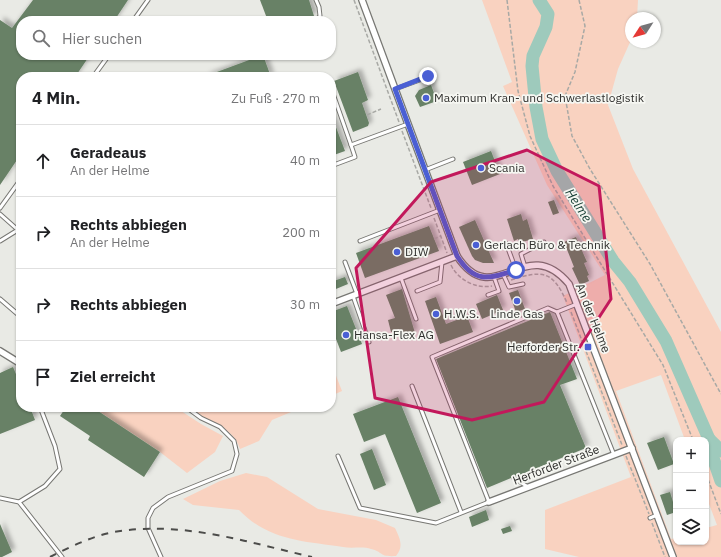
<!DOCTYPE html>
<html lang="de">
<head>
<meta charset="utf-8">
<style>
  :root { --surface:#fff; --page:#f2f2f2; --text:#202124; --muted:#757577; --line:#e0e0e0 }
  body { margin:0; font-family:"IBM Plex Sans",sans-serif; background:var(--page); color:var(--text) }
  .controls { position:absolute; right:12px; bottom:12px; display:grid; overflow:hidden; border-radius:8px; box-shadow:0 1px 3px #0004 }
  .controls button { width:36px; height:36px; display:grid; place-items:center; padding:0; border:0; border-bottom:1px solid var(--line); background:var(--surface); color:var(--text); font:20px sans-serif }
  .compass { position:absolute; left:625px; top:12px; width:36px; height:36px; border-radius:50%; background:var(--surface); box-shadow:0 1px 3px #0004; rotate:234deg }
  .stop { position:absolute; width:12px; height:12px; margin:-9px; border:3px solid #4a5fd4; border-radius:50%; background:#fff }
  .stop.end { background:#4a5fd4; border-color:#fff; box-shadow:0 1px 4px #0008 }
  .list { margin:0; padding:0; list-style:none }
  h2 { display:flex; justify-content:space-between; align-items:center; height:52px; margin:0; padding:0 16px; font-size:17px }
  h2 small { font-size:13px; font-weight:400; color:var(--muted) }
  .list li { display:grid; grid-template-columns:26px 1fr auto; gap:12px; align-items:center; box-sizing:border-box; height:72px; padding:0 16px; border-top:1px solid var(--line) }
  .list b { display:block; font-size:15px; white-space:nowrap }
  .list p { margin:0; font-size:13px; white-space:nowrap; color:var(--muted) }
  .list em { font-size:13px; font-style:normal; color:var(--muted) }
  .icon { flex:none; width:22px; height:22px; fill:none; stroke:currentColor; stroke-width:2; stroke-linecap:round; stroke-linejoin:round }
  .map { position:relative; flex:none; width:721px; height:557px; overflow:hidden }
  .search { position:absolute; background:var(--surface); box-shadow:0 1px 3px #0004; left:16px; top:16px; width:320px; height:44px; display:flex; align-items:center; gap:10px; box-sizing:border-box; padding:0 14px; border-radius:16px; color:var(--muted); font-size:15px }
  .panel { position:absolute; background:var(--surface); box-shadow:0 1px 3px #0004; left:16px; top:72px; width:320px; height:340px; border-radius:16px }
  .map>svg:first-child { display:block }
</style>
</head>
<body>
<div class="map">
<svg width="721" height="557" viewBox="0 0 721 557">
  <defs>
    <filter id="shadow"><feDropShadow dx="3.5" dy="-3.5" stdDeviation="2" flood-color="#0004"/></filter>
  </defs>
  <rect width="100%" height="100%" fill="#e9eae5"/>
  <g fill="#f9d2c0" fill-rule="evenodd">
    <path d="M482,0H638L637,18H631V40L618,69L608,105L633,169L721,332V557H579L545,549V510L631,477L563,296L605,275L547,185L503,86L512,82ZM661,375L685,440H706V496L717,525L706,528V542H676V538L671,539L616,391Z"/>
    <path d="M331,363L342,391L331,396Z"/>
    <path d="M92,407H175L201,424L223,436L215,452L187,473L160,452Z"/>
    <path d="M191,407H303L272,420L259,441L240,449C233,425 207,424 191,407Z"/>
    <path d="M246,473L267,477L318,509L376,520L395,528C400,539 404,546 396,556C378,557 384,552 371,549C363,546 352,549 343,547C303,541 269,541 239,510L193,505L183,499L220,481Z"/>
  </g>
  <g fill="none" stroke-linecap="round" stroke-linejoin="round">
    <g stroke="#9ecabc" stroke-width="13">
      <path d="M539,0L548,14L546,27L533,56L532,66L536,107L542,139L557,171L613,261L630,282L666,341L709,439L721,451"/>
      <path d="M709,439L711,452L721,481"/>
    </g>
  </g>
  <g fill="#688166" filter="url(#shadow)">
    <path d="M33,0H128L114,21H21V55H90L75,77H21V154L0,185V20L12,28Z"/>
    <path d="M260,0H309L314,16L299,21H268Z"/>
    <path d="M263,55L271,77H206V76Z"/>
    <path d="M358,72L368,100L362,103L369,123L368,126L353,132L334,81Z"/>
    <path d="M431,85L437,101L420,107L415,96L419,90Z"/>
    <path d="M331,114L345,151L331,156Z"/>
    <path d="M491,151L500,174L472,185L463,162Z"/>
    <path d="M554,200L559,213L553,215L548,202Z"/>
    <path d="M521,214L523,221L527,219L533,239L519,243L518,239L514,241L507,219Z"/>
    <path d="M475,220L494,263H483L475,260L472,256L459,227Z"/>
    <path d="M429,226L439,251L365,278L356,253Z"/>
    <path d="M576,237L587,262L584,263L589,275L587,276L589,281L580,285L572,268L574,267L564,242Z"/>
    <path d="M345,277L348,284L331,291V282Z"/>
    <path d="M402,289L415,333L402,337L399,329L391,332L388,320L395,318L386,295Z"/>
    <path d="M518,290L525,309L516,312L509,293Z"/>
    <path d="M497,295L503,310L482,319L476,304Z"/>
    <path d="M436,297L446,324L467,316L473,332L440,344L425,301Z"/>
    <path d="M347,306L362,344L341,352L331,326V312Z"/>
    <path d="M550,312L577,379L560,385L586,448L517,476L513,475L511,478L487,488L436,359Z"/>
    <path d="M13,367L21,386V407H30L35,420L0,434V373Z"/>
    <path d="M398,397L441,503L417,513L385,434L364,442L353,414Z"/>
    <path d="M66,407H92L160,452L144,477L88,440L90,436L60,416Z"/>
    <path d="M664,437L674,464L658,470L647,443Z"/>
    <path d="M372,449L386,485L374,490L360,454Z"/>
    <path d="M670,492L676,512L667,515L660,495Z"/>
    <path d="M486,510L489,520L472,527L469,517Z"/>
    <path d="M0,524L12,552L2,557H0Z"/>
    <path d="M510,526L512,531L503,534L501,529Z"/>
  </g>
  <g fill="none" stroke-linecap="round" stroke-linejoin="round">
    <defs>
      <g id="lane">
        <path d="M133,21L148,0"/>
        <path d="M315,21L320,16L319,7L316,0"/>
        <path d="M93,77L109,55"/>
        <path d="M331,88L351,145"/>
        <path d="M395,89L428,77"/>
        <path d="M331,166L355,157L351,145L408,124"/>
        <path d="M425,170L453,159"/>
        <path d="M0,208L21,179"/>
        <path d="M0,214L18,230"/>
        <path d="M0,241L21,228"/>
        <path d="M360,241L440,210"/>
        <path d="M506,243L516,270"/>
        <path d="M345,262L357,294"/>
        <path d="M525,267L521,254L544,242"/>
        <path d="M503,274L509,287L523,284"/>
        <path d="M401,278L416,319"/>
        <path d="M417,291L440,282L442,262"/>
        <path d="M488,295L499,291L494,277"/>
        <path d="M353,296L369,342"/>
        <path d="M0,299L21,317"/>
        <path d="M557,312L577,304"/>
        <path d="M412,386L461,512"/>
        <path d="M338,456L360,508L436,523L489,502L432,357L548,308L557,312L614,455"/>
        <path d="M514,478L528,487"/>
        <path d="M0,498L19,502L62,557"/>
        <path d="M19,502L45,486L60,469L55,446L40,407"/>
        <path d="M650,518L657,515"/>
        <path d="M161,557L148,528V518L153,508L168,497L232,471L237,454L234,441L220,427L201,418L186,407"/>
      </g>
      <g id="street">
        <path d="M362,0L457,256C494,313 525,231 569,284L673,557"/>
        <path d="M331,304L457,256"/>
        <path d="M0,351L21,364"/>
        <path d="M489,502L632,448"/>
      </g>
    </defs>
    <use href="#lane" stroke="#777773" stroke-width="5"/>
    <use href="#street" stroke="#777773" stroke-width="8"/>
    <g stroke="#a8a9a5" stroke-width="1.5" stroke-dasharray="4 2" stroke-linecap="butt">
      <path d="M354,0L399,122"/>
      <path d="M507,0L518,91L530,136L553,186L663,365L693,440"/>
      <path d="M579,0L585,26L575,72L565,96L572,136L590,169L650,264L721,394"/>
      <path d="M367,115L381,109"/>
      <path d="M402,131L431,208"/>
      <path d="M434,218L447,253"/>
      <path d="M434,239L441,236"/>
      <path d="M451,265C458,280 476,289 492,286"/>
      <path d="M511,280C542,270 553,270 567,303"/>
      <path d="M571,312L622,445"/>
      <path d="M626,456L649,514"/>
      <path d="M548,464L551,472"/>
      <path d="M706,474L721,514"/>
      <path d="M652,523L665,557"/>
    </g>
    <use href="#lane" stroke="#fff" stroke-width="3"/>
    <use href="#street" stroke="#fff" stroke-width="5.5"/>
    <path stroke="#4c4c4a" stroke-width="2" stroke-dasharray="7 7" stroke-linecap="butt" d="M50,557C68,548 88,538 109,533C178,519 246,542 312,557"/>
  </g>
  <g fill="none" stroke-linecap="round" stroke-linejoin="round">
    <path stroke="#4a5fd4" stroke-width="5" d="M428,76L395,89L457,256C475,284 488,279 516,270"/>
  </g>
  <path fill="#c2185b" fill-opacity="0.2" stroke="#c2185b" stroke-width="3" stroke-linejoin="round" d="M527,150L599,186L611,299L544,402L472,420L375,398L356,268L431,182Z"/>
  <g fill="#4a5fd4" stroke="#f6f7f2" stroke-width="1.5">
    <circle cx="426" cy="98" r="4"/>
    <circle cx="481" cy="168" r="4"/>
    <circle cx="476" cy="245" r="4"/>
    <circle cx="397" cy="252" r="4"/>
    <circle cx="517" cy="301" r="4"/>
    <circle cx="436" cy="314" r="4"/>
    <circle cx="346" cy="335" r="4"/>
    <rect x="584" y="343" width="8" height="8" rx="2"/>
  </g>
  <g text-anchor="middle" stroke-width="3.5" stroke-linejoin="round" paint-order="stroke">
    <g font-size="12" fill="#30302e" stroke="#f6f7f2" text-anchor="start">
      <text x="434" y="102">Maximum Kran- und Schwerlastlogistik</text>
      <text x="489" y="172">Scania</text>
      <text x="484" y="249">Gerlach Büro &amp; Technik</text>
      <text x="405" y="256">DIW</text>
      <text x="444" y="318">H.W.S.</text>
      <text x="517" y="318" text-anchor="middle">Linde Gas</text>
      <text x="354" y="339">Hansa-Flex AG</text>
      <text x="580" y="351" text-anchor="end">Herforder Str.</text>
    </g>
    <g font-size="12" fill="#30302e" stroke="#f6f7f2">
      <text transform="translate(593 318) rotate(68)" y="4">An der Helme</text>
      <text transform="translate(556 465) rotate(-21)" y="4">Herforder Straße</text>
    </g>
    <g font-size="13" font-style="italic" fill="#133b31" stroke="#f6f7f2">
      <text transform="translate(579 205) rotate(57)" y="5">Helme</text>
    </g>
  </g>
</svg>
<div class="controls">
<button>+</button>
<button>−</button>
<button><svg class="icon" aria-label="layers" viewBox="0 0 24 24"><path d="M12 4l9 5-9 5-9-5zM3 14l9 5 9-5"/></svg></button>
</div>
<svg class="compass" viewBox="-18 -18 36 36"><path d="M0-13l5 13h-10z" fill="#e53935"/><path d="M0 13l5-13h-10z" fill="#757577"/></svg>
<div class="stop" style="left:516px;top:270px"></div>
<div class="stop end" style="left:428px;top:76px"></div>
<div class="search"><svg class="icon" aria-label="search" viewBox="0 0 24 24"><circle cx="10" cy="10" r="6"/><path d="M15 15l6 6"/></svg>Hier suchen</div>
<section class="panel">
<h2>4 Min.<small>Zu Fuß · 270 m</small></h2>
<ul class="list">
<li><svg class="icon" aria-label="ahead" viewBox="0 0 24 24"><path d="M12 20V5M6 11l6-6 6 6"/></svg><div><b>Geradeaus</b><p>An der Helme</p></div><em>40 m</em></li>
<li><svg class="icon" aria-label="right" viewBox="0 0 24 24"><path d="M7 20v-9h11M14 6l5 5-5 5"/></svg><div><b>Rechts abbiegen</b><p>An der Helme</p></div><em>200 m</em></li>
<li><svg class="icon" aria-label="right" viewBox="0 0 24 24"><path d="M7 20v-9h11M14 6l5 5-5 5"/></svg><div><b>Rechts abbiegen</b></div><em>30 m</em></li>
<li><svg class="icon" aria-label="arrive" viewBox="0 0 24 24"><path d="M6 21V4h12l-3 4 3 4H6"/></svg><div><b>Ziel erreicht</b></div></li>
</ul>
</section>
</div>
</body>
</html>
